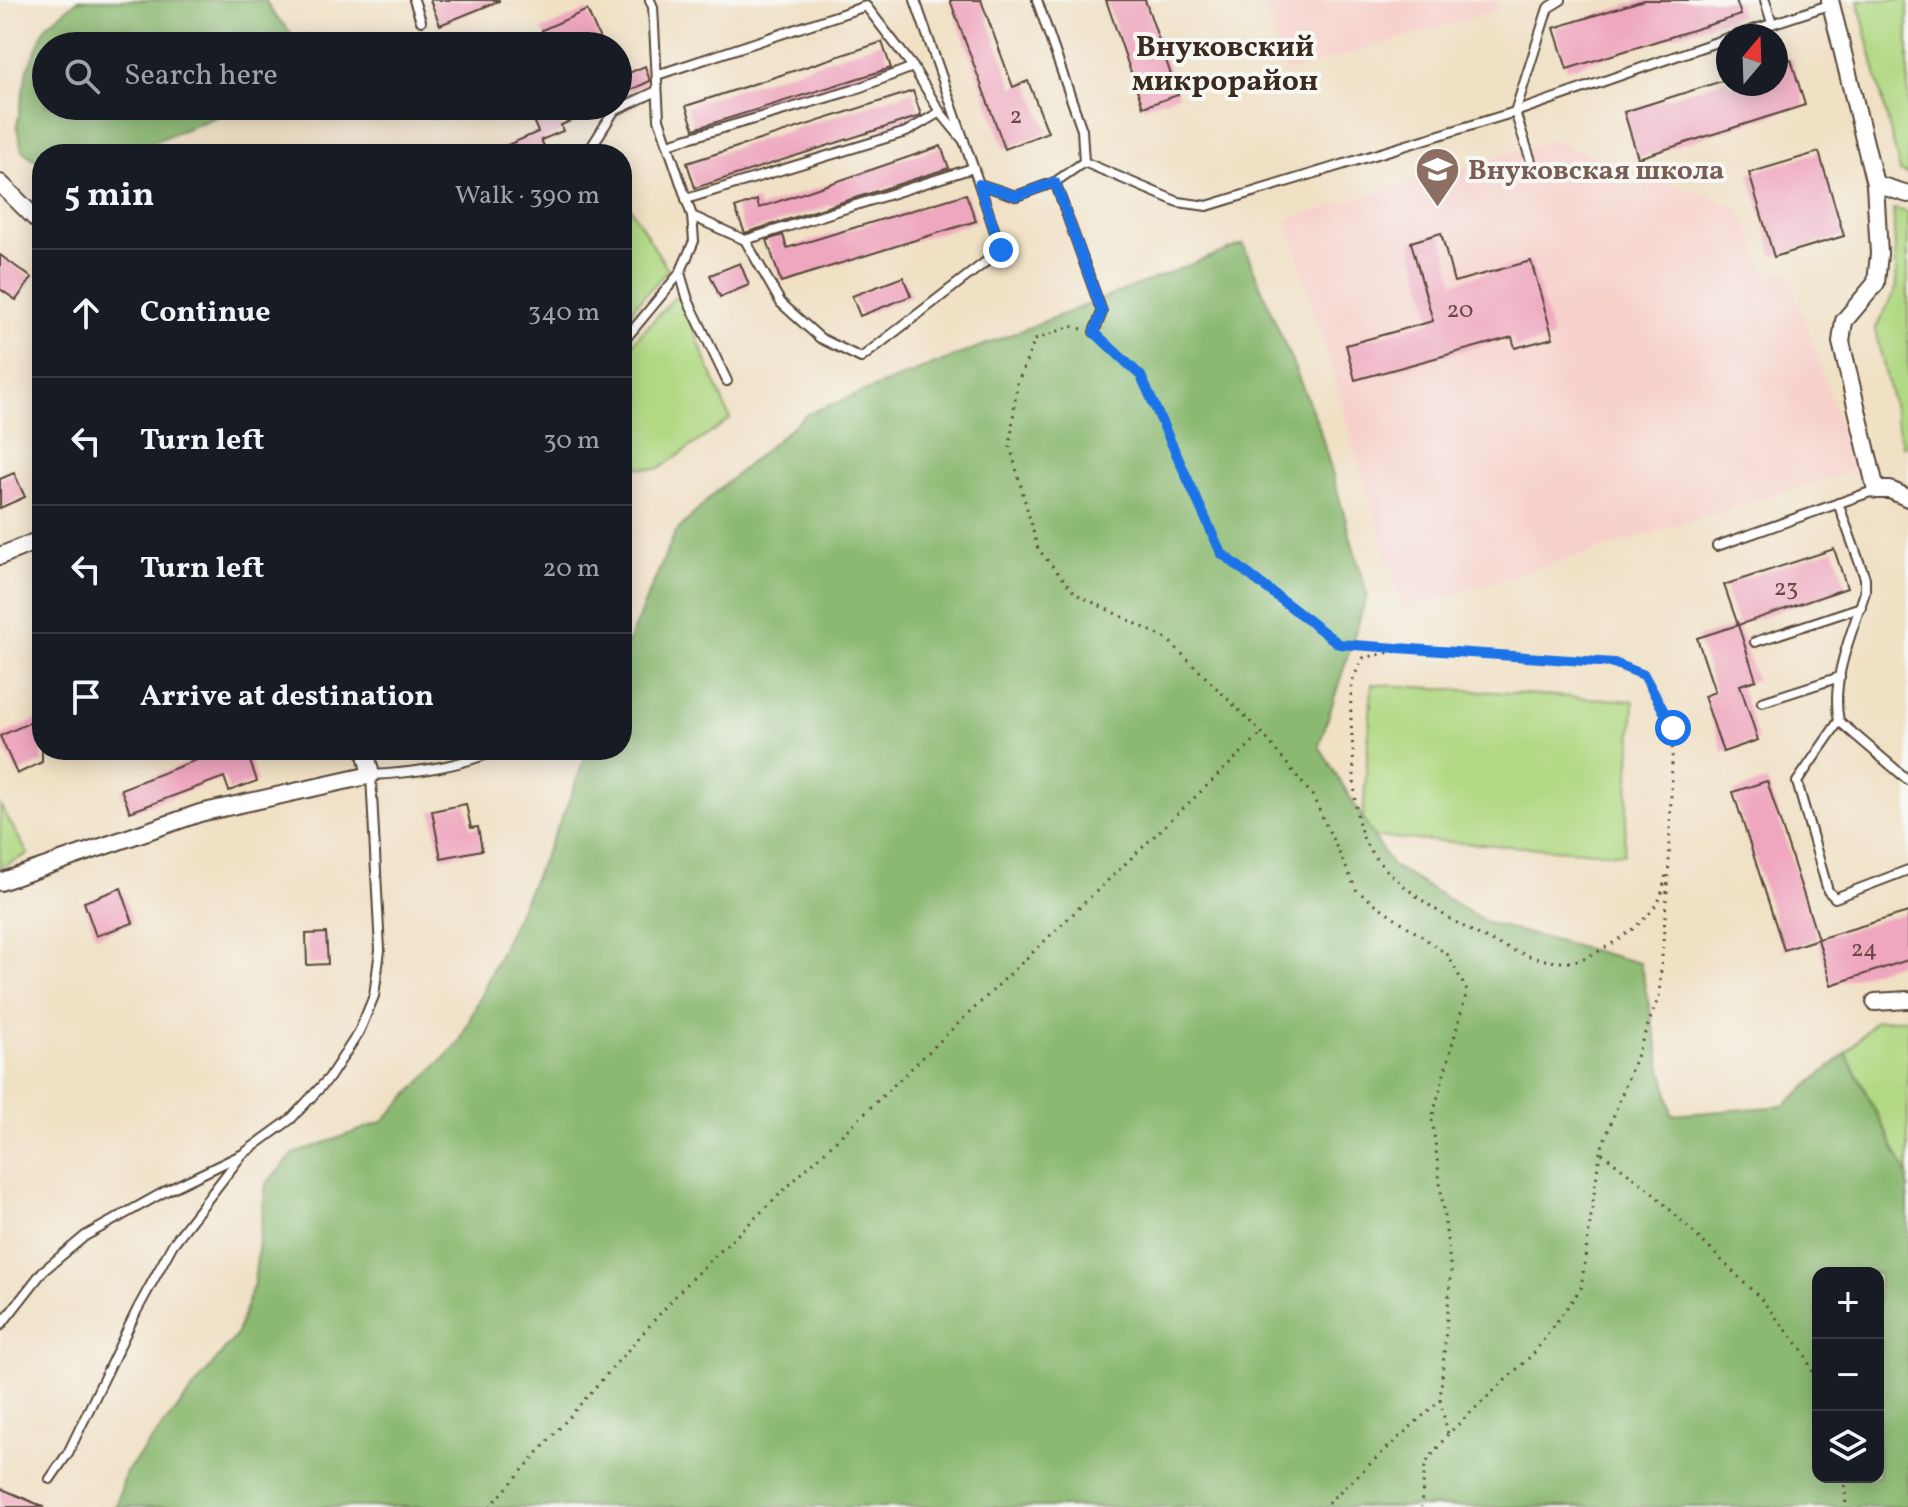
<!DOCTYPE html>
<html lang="en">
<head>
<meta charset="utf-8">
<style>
  :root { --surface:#171b24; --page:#20242c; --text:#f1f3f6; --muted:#9ea1a6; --line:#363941 }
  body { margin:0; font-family:Vollkorn,serif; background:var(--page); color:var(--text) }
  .controls { position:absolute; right:24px; bottom:24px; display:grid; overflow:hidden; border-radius:16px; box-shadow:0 4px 20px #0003 }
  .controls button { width:72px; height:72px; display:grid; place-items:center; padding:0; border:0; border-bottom:2px solid var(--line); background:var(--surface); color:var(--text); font:40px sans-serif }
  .compass { position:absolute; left:1716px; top:24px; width:72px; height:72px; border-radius:50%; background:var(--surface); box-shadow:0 4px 20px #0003; rotate:19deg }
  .stop { position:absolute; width:24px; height:24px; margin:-18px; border:6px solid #1a73e8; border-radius:50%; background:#fff }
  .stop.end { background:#1a73e8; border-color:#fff; box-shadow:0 2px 8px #0008 }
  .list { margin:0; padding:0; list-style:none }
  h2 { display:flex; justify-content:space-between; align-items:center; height:104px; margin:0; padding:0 32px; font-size:34px }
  h2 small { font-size:26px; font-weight:400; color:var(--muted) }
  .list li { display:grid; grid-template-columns:52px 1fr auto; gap:24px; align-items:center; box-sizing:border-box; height:128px; padding:0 32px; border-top:2px solid var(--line) }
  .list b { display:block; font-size:30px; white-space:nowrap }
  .list em { font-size:26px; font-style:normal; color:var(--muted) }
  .icon { flex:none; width:44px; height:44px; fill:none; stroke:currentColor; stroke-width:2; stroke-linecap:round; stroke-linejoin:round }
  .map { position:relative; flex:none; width:1908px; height:1507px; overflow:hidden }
  .search { position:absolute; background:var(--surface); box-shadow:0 4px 20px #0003; left:32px; top:32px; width:600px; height:88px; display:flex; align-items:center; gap:20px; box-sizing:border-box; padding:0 28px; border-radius:44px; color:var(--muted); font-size:30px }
  .panel { position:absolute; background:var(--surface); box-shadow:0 4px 20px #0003; left:32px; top:144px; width:600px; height:616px; border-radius:32px }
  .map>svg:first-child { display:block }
</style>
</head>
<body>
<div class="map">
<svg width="1908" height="1507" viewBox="0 0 1908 1507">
  <rect width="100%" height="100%" fill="#f6f6f2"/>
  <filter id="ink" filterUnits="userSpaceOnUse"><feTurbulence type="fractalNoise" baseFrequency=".0125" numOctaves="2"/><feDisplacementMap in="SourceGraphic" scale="16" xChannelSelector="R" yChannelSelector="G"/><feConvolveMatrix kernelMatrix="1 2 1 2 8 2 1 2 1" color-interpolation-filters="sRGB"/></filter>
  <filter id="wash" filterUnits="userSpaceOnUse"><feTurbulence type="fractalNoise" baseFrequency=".006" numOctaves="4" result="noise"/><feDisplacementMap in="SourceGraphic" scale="32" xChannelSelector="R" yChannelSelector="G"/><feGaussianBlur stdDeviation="1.8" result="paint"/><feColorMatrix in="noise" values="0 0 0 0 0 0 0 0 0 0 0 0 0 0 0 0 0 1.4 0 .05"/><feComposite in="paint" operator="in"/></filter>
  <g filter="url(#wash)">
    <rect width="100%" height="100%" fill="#f0e0c4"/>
    <g fill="#f7d0ca">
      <path d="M1262,0H1497L1500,10L1286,72Z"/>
      <path d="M1552,140L1740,208L1768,277L1788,271L1855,470L1403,610L1287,220Z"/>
    </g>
    <g fill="#b1d984" stroke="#768251" stroke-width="2">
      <path d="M1858,0H1908V174L1900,171Z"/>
      <path d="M622,194L668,270L636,304L622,327Z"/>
      <path d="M1893,209L1908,212V445L1903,446L1875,330L1897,287Z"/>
      <path d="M674,298L681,299L730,419L659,469L639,468L622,399V355Z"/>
      <path d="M1372,684L1634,701L1624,854L1362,836Z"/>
      <path d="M0,805L28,854L0,868Z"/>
      <path d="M1908,1018V1176L1846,1053L1875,1021Z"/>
    </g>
    <g fill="#8cb972" stroke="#647248" stroke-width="2" fill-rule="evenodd">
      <path d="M78,0H266C271,18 292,27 298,46H46V106H243L123,154H42V166L22,150L17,125L27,71L46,26Z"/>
      <path d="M1243,244L1319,427L1367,595L1319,746L1391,865L1488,923L1640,963L1672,1115L1784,1106L1846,1053L1908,1176V1507H116L126,1472L236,1336L254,1283L266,1184L294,1154L382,1122L459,1043L567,806L588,750H622V656L675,533L717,491L807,414ZM1818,1273H1878V1477H1818Z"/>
    </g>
    <g id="blocks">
      <g fill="#efa7bf">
        <path d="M430,0H499V1L440,25Z"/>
        <path d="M950,0H981L1013,87L1028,81L1048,132L1005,149Z"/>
        <path d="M1106,0H1145L1178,95L1143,107Z"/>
        <path d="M1644,0H1736L1741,15L1567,69L1554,28Z"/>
        <path d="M587,10L603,46H550L542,30Z"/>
        <path d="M882,42L891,68L694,129L686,106Z"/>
        <path d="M1791,59L1805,105L1638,158L1624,112L1728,79V84H1776V64Z"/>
        <path d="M645,66L650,81L629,91L622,76Z"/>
        <path d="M913,91L921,115L917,117L695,188L687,163Z"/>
        <path d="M527,106H576L580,117L561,125L563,131L541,140L548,154H487L538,132Z"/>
        <path d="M941,146L949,168L745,233L735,208L757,200L759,208Z"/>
        <path d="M1819,152L1844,236L1774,257L1749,173Z"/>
        <path d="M966,194L976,221L781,282L767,240L783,235L787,248Z"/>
        <path d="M1441,233L1454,282L1531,261L1553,338L1515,348L1512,337L1355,380L1346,345L1433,321L1411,242Z"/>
        <path d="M0,255L32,278L16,300L0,289Z"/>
        <path d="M740,263L749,285L720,297L710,275Z"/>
        <path d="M903,277L911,296L860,316L852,296Z"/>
        <path d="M14,473L25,497L0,508V479Z"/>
        <path d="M1834,549L1847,588L1738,625L1724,585Z"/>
        <path d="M1738,625L1756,680L1740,685L1758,740L1723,752L1704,696L1715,692L1697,638Z"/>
        <path d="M42,717V762L17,774L0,736Z"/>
        <path d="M222,750H246L257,781L229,791L224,777L130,812L121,789Z"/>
        <path d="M1767,781L1818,939L1784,950L1733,792Z"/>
        <path d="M466,804L471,828L478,827L482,850L441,858L432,811Z"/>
        <path d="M121,888L133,923L96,936L84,902Z"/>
        <path d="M1908,912V960L1831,985L1818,939Z"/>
        <path d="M326,933L328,964L307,965L306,934Z"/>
        <path d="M0,1488L44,1507H0Z"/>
      </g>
    </g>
  </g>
  <g filter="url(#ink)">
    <use href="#blocks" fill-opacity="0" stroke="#564537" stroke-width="2"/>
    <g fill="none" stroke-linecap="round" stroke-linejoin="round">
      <defs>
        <g id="lane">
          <path d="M414,0L421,21"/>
          <path d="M650,0L653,7L659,119L692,216L745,240L781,303L820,338L861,358L1001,250L979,184"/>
          <path d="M915,0L979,184L1016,196L1055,182"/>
          <path d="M1037,0L1082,130L1084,162L1055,182L1102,312L1094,332"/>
          <path d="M1765,0L1772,23"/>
          <path d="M1735,36L1832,4"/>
          <path d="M657,75L866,6L913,67L940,112L964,141"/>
          <path d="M668,144L853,90L913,67"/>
          <path d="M587,154L614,111L657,91"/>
          <path d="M1531,161L1515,112L1548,8L1561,0"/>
          <path d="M1084,162L1178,202L1207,206L1515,112L1728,38"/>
          <path d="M686,199L906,132L940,112"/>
          <path d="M745,240L973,168"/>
          <path d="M680,273L688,300L727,381"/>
          <path d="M622,343L680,273L694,241L692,216"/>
          <path d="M1838,503L1865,578V592C1853,631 1830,679 1839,721L1908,780"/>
          <path d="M1717,546L1876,490"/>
          <path d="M1755,642L1861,607"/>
          <path d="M1762,702L1840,677"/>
          <path d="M1839,721L1797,782L1828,891L1835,898L1908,870"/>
          <path d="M0,1326L43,1271L85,1236L166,1191L243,1154L291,1119L329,1078L359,1032L374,996L380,950L371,775C415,773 457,767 498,750"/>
          <path d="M50,1479L68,1453L137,1310L173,1244L240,1157"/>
        </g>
        <g id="street">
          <path d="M1830,0L1875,184L1879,254L1876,283L1844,321L1841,342L1876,490H1890L1908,498"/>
          <path d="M0,183L42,225"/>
          <path d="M1875,184L1908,194"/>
          <path d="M0,556L42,539"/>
          <path d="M0,882L200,813L371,775L365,750"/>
          <path d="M1875,1002L1908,1000"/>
        </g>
      </defs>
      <use href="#lane" stroke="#564537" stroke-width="12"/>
      <use href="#street" stroke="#564537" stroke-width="20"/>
      <g stroke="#564537" stroke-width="3" stroke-dasharray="2 6" stroke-linecap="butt">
        <path d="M1082,329L1071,326L1035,340L1017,384L1010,446L1038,549L1076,594L1167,639L1262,733L1312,795L1357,891L1448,955L1467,991L1432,1118L1451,1271L1440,1400L1323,1507"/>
        <path d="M1102,340L1141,376L1221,553L1339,644L1614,663L1644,675L1673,728L1669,864L1659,996L1600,1152L1581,1288L1534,1353L1448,1434L1425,1464L1421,1507"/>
        <path d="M1396,651L1363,658C1359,666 1353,677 1352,686C1349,707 1352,732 1353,753C1355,780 1353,811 1363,837C1382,888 1514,966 1568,962C1594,960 1650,922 1660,898C1663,891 1664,882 1666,874"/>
        <path d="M1602,1153L1650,1190L1761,1299L1804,1352L1818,1385"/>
        <path d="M1440,1400L1448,1434"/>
        <path d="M1844,1477L1846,1507"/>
        <path d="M490,1507L687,1283L1262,733"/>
      </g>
      <use href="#lane" stroke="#fff" stroke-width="8"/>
      <use href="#street" stroke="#fff" stroke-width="16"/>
    </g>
  </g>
  <g fill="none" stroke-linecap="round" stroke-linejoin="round" filter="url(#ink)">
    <path stroke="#1a73e8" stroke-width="10" d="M1001,250L979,184L1016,196L1055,182L1102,312L1094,332L1141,376L1221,553L1339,644L1614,663L1644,675L1673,728"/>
  </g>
  <defs>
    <symbol id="school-pin" viewBox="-11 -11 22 30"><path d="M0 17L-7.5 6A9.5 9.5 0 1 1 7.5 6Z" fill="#8d6e63" stroke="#f6f6f2"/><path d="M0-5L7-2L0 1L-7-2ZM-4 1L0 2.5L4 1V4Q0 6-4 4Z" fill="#fff"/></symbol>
  </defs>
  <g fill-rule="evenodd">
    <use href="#school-pin" x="1412" y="144" width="51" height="69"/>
  </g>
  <g text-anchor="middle" stroke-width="8" stroke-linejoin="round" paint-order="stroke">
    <g font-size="24" fill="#684946">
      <text x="1016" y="123">2</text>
      <text x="1460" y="317">20</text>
      <text x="1786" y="595">23</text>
      <text x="1864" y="956">24</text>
    </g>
    <g font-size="28" font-weight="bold" fill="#785e54" stroke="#f6f6f2" text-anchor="start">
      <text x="1468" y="179">Внуковская школа</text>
    </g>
    <g font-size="30" font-weight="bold" fill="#3b2a1e" stroke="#f6f6f2">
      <text x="1225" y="56">Внуковский<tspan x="1225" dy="34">микрорайон</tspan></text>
    </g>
  </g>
</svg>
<div class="controls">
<button>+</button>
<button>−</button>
<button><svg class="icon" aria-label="layers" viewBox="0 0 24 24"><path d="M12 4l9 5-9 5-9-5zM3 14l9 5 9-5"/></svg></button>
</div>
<svg class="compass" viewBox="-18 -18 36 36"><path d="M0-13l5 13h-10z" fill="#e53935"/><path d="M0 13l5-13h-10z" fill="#9ea1a6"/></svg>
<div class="stop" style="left:1673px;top:728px"></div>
<div class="stop end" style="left:1001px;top:250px"></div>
<div class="search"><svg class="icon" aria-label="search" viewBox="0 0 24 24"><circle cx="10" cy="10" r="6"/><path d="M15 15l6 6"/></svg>Search here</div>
<section class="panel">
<h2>5 min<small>Walk · 390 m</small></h2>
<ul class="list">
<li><svg class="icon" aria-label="ahead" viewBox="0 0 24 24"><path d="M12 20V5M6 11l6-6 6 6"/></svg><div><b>Continue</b></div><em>340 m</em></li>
<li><svg class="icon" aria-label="left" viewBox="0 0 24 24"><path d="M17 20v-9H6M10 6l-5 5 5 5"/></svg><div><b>Turn left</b></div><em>30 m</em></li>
<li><svg class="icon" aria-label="left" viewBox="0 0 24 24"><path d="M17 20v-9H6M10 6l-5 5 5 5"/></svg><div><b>Turn left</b></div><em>20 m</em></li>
<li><svg class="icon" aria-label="arrive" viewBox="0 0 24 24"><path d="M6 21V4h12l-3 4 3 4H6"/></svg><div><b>Arrive at destination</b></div></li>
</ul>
</section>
</div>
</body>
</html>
